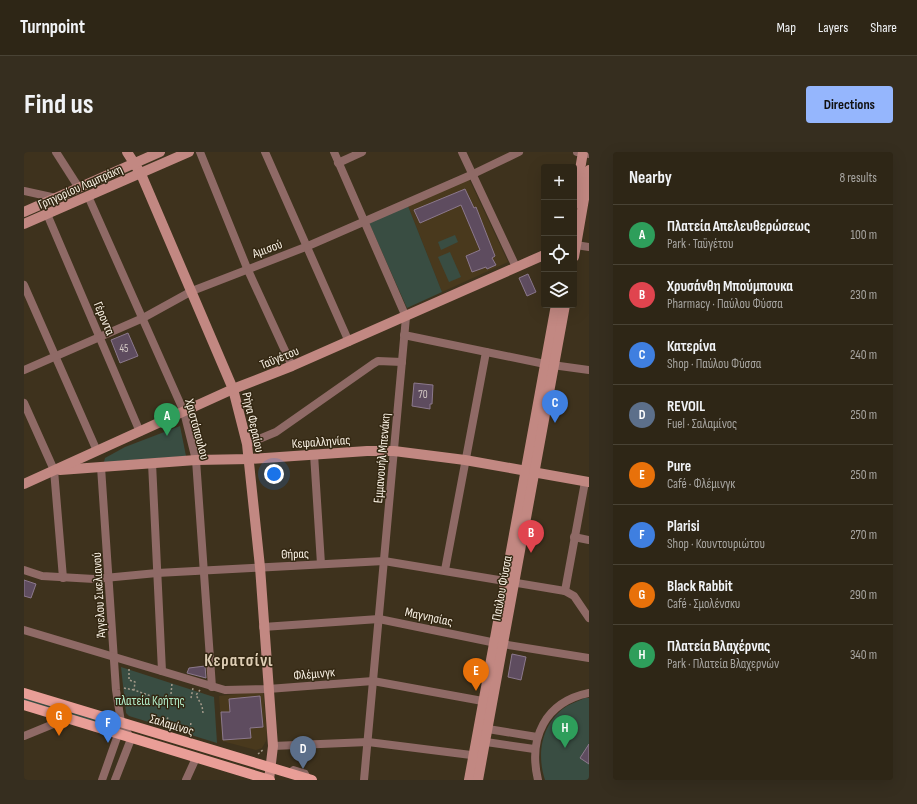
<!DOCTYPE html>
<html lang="en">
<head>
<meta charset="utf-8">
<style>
  :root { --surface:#2e2616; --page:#362e1f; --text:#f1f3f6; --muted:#a7a5a1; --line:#494335; --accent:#95b6fd }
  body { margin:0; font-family:"Sofia Sans Condensed",sans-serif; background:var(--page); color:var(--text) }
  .controls { position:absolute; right:12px; top:12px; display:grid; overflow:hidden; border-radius:4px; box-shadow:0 4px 16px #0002 }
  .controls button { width:36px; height:36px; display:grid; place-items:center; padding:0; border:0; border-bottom:1px solid var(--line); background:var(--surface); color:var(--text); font:20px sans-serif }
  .you { position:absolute; left:250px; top:322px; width:14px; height:14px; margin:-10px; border:3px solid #fff; border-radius:50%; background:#1a73e8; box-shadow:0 0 0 6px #1a73e833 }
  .badge { display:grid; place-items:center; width:26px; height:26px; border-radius:50%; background:var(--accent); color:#fff; font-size:13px; font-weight:700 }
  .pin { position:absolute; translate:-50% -33px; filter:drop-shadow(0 1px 2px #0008) }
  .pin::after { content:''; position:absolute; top:21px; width:14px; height:12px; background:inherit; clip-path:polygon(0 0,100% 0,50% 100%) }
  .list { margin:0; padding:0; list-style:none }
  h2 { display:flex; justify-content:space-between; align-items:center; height:52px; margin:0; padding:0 16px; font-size:17px }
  h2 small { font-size:13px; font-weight:400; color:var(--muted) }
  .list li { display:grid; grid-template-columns:26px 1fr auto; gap:12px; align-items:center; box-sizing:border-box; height:60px; padding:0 16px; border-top:1px solid var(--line) }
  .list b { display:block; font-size:15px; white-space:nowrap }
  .list p { margin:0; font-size:13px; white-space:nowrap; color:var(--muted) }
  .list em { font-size:13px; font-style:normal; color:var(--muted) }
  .icon { flex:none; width:22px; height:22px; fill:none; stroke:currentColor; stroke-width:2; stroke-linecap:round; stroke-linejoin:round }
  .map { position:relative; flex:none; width:565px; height:628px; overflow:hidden; border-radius:4px }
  header { display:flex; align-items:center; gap:24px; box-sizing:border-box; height:56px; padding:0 20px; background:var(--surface); border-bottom:1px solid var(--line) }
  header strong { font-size:19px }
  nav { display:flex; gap:22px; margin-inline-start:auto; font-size:14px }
  .intro { display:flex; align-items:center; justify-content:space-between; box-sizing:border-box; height:96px; padding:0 24px }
  h1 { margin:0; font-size:28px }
  .button { padding:10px 18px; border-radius:4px; background:var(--accent); color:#111; font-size:14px; font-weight:700 }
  main { display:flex; gap:24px; padding:0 24px }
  aside { flex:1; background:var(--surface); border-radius:4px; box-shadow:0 4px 16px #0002 }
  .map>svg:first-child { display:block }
</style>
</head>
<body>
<header>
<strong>Turnpoint</strong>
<nav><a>Map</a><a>Layers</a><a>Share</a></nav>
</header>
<div class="intro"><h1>Find us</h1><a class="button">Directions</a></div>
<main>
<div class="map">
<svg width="565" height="628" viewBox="0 0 565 628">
  <rect width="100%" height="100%" fill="#3e321d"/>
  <g fill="#49391d">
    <path d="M445,27L484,110L418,140L384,54Z"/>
    <path d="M239,539L243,580L242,589L238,596L232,598L198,589L195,544Z"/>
  </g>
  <g fill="#394d42">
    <path d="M384,54L418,140L383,156L345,71Z"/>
    <path d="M431,83L434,90L417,98L414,90Z"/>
    <path d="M426,100L437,125L425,130L414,105Z"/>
    <path d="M156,274L162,304L80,310L81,306L101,295Z"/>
    <path d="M97,515L190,545L193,591L105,564L102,561Z"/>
    <path d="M0,545L93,574L91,576L0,549Z"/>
    <path d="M561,546H565V628H521C512,601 518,570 543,554C548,551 555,549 561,546Z"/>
  </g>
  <g fill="#5e4c5f" stroke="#8c798d">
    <path d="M441,37L450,56L452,55L471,104L468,106L472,113L463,117L462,115L448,120L442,104L456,98L437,53L396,71L390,58Z"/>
    <path d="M504,122L512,140L503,144L495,126Z"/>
    <path d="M104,181L114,204L96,211L87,188Z"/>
    <path d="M390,231L409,233L408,252H406V257L388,254Z"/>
    <path d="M0,428L12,432L7,446L0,444Z"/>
    <path d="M488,502L502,505L497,528L484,525Z"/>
    <path d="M181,514L182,526L163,521L165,516Z"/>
    <path d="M236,544L239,575L226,576L227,586L199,588L197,560H206L205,547Z"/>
    <path d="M565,592V612L556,606Z"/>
  </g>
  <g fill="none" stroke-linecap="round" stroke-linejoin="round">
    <g stroke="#a39989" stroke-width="1.5" stroke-dasharray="2 2" stroke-linecap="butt">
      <path d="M105,517V528L111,530L110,538L127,544"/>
      <path d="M100,536L110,538"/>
      <path d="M176,538L172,543L178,554L179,561"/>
      <path d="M147,542L148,531"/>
      <path d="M167,546L169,536"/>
      <path d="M141,575L144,565"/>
      <path d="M166,581L167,569"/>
      <path d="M234,602L240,597"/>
    </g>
    <path stroke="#8f6a66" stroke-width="4" d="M265,619L269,616L282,620L285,625"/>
    <g stroke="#8f6a66" stroke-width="8">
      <path d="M32,0L55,36"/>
      <path d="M176,0L223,116L268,214"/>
      <path d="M241,0L325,190"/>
      <path d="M310,0L382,165L340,628"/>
      <path d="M438,0L492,115"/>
      <path d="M553,0L565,2"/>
      <path d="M314,11L338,0"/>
      <path d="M0,39L32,46"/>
      <path d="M64,44L160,260L172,308L188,535"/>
      <path d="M23,62L116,280"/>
      <path d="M552,93L565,95"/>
      <path d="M0,133L73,299"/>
      <path d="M380,183L521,212L565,218"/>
      <path d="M0,218L119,166L168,139L284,94L447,23L495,0"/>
      <path d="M0,251L30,318L39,426"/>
      <path d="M223,292L252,280L349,212L354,209L378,210"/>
      <path d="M290,302L297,412"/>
      <path d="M128,311L138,519"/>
      <path d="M77,315L92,538L97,570L107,587L91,628"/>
      <path d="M550,385L565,388"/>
      <path d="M0,418L18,424L70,427L133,421L360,409L541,439L550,444L565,466"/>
      <path d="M421,418L462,200"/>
      <path d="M541,439L561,330"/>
      <path d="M239,475L355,467L472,491L565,506"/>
      <path d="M0,478L201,538L244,537L349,529L464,550"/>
      <path d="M464,577L513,585"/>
      <path d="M0,584L44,566"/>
      <path d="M462,590L510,597"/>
      <path d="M249,594L344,590L455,604"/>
      <path d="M78,628L96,577"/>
      <path d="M162,628L172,606"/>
      <path d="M514,628C504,586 521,550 565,541"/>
    </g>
    <g stroke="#c28882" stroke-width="10">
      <path d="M103,0L117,22L209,237L223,292L236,415L249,594L245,628"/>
      <path d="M550,53L559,0"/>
      <path d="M0,60L136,0"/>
      <path d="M0,72L165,0"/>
      <path d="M550,105L565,18"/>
      <path d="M36,318L172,308L226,307L343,299H370L441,308L565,330"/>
      <path d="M0,332L209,237L268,214L520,103"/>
      <path d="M445,628L532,153"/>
      <path d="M454,628L541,153"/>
    </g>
    <g stroke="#e99e97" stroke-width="10">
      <path d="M0,541L288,628"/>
      <path d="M0,553L246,628"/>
    </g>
  </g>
  <g text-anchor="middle" stroke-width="3" stroke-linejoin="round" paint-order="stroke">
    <g font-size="11" fill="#d2c8c3">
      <text x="100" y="200">45</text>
      <text x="399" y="246">70</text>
    </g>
    <g font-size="13" fill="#f9f1e4" stroke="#342813">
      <text transform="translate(56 34) rotate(-24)" y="5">Γρηγορίου Λαμπράκη</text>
      <text transform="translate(243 96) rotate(-20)" y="5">Αμισού</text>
      <text transform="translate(81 166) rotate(67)" y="5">Γέροντα</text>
      <text transform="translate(255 205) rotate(-22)" y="5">Ταϋγέτου</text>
      <text transform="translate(230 270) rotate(77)" y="5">Ρήγα Φεραίου</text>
      <text transform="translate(174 277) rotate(75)" y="5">Χριστόπουλου</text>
      <text transform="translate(297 289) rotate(-4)" y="5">Κεφαλληνίας</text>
      <text transform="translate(357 306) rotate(-85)" y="5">Εμμανουήλ Μπενάκη</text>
      <text transform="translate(271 401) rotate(-2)" y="5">Θήρας</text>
      <text transform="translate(477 436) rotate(-80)" y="5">Παύλου Φύσσα</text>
      <text transform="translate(74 443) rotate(-93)" y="5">Άγγελου Σικελιανού</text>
      <text transform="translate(405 464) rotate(12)" y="5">Μαγνησίας</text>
      <text transform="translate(290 521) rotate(-5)" y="5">Φλέμινγκ</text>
      <text transform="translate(148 572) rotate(17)" y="5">Σαλαμίνος</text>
    </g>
    <g font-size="13" fill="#b3efcc" stroke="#342813">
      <text x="126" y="553">πλατεία Κρήτης</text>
    </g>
    <g font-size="17" font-weight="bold" letter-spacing="1" fill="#deceb5" stroke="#342813">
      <text x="215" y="514">Κερατσίνι</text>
    </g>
  </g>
</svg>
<div class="controls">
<button>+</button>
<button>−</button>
<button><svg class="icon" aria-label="locate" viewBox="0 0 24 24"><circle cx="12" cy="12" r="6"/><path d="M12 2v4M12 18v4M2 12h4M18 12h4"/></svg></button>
<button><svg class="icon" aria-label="layers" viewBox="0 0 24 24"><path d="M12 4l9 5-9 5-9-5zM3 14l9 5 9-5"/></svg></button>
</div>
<div class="you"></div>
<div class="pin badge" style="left:143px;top:284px;background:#2e9e5b">A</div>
<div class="pin badge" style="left:507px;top:401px;background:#e0444e">B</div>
<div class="pin badge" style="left:531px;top:271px;background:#3f7fe0">C</div>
<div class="pin badge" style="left:279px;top:617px;background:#5c6f8a">D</div>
<div class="pin badge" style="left:452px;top:539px;background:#e8710a">E</div>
<div class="pin badge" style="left:84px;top:591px;background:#3f7fe0">F</div>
<div class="pin badge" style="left:35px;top:584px;background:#e8710a">G</div>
<div class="pin badge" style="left:541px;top:596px;background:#2e9e5b">H</div>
</div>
<aside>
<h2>Nearby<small>8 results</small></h2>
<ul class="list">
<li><span class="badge" style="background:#2e9e5b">A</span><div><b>Πλατεία Απελευθερώσεως</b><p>Park · Ταϋγέτου</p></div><em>100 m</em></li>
<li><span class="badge" style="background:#e0444e">B</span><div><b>Χρυσάνθη Μπούμπουκα</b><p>Pharmacy · Παύλου Φύσσα</p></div><em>230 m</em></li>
<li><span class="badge" style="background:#3f7fe0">C</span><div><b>Κατερίνα</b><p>Shop · Παύλου Φύσσα</p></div><em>240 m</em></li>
<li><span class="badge" style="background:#5c6f8a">D</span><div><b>REVOIL</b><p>Fuel · Σαλαμίνος</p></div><em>250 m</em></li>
<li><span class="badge" style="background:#e8710a">E</span><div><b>Pure</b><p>Café · Φλέμινγκ</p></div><em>250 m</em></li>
<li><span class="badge" style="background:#3f7fe0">F</span><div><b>Plarisi</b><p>Shop · Κουντουριώτου</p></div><em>270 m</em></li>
<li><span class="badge" style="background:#e8710a">G</span><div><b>Black Rabbit</b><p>Café · Σμολένσκυ</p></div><em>290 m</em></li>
<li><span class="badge" style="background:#2e9e5b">H</span><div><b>Πλατεία Βλαχέρνας</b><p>Park · Πλατεία Βλαχερνών</p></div><em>340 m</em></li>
</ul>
</aside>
</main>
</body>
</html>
